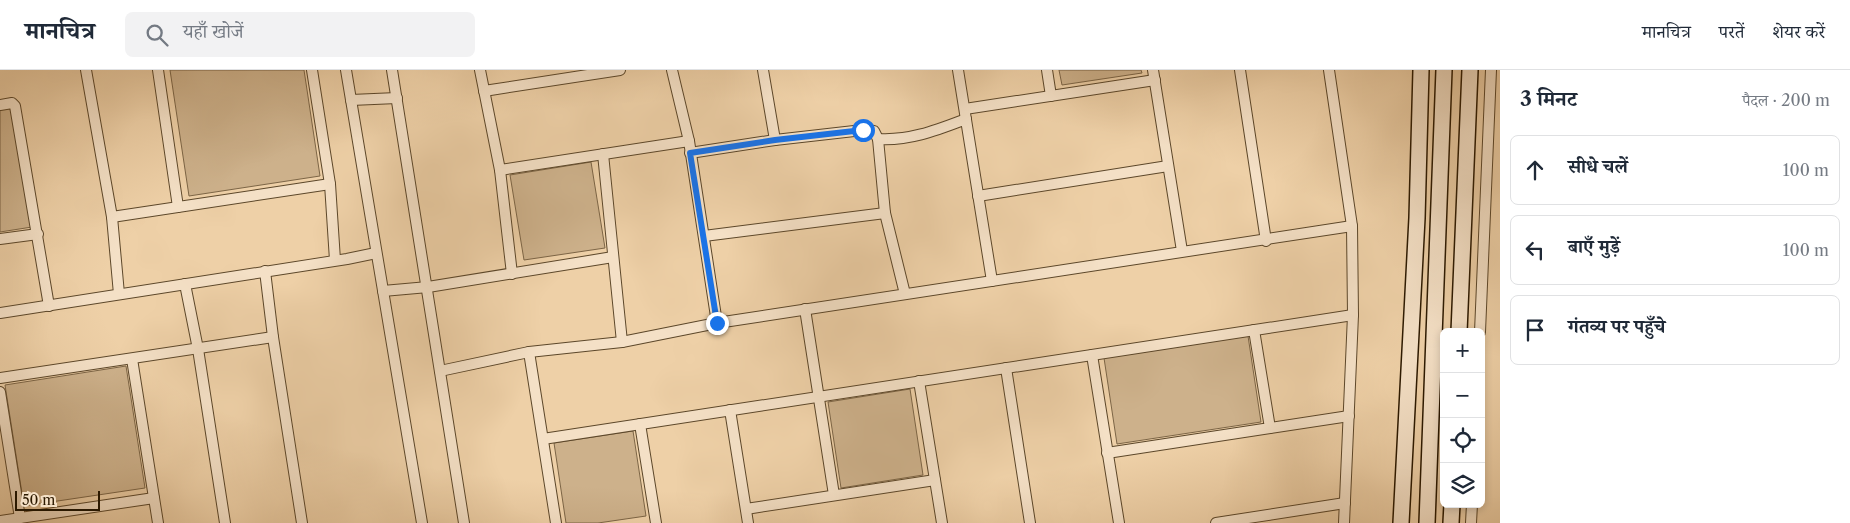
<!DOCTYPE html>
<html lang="hi">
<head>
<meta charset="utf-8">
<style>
  :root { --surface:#fff; --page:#f2f2f3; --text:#1f2937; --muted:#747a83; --line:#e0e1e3 }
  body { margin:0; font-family:"Libre Caslon Text","Noto Serif Devanagari",serif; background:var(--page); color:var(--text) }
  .controls { position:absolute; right:15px; bottom:15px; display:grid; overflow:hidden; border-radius:8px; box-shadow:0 2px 8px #0003 }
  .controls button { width:45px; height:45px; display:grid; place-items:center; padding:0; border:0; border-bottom:1px solid var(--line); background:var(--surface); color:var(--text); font:25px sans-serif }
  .scale { position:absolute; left:15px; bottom:12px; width:85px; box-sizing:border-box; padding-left:5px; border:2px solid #2c1900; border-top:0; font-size:14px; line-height:18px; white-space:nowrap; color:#2c1900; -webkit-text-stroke:4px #f4e0c6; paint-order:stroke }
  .stop { position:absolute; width:15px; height:15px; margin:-11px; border:4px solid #1a73e8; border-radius:50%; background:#fff }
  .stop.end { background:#1a73e8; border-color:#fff; box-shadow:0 1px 5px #0008 }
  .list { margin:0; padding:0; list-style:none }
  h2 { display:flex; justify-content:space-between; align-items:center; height:65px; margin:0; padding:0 20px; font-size:21px }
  h2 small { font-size:16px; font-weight:400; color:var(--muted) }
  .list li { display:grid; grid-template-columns:32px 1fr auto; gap:15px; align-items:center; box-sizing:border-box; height:70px; margin:0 10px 10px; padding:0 10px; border:1px solid var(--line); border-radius:8px }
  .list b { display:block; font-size:19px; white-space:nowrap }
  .list em { font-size:16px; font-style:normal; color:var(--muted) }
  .icon { flex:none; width:28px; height:28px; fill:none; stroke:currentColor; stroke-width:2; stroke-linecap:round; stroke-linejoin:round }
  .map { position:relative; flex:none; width:1500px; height:453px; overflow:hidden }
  header { display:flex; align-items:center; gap:30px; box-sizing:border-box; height:70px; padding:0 25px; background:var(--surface); border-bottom:1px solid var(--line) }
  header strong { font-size:24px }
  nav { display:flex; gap:28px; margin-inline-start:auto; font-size:18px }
  .search { width:350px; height:45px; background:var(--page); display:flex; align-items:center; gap:12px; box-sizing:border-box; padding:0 18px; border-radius:8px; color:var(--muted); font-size:19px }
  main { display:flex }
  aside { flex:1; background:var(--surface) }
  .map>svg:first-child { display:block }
</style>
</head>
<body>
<header>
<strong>मानचित्र</strong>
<div class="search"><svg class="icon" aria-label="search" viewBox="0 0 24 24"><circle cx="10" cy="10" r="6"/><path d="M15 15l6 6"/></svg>यहाँ खोजें</div>
<nav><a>मानचित्र</a><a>परतें</a><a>शेयर करें</a></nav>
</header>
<main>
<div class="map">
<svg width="1500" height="453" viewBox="0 0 1500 453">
  <rect width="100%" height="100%" fill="#eed0a7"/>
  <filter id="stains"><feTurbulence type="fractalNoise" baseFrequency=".004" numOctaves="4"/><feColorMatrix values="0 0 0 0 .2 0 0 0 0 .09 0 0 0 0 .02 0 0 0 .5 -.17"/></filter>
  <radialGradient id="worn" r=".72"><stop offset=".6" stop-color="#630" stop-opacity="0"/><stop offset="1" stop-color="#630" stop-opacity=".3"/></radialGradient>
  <g fill="#cdb18b" stroke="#7c6546">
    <path d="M170,0H304L320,106L189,126Z"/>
    <path d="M1059,0H1141L1142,3L1062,15Z"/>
    <path d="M12,33L32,157L0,162V35Z"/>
    <path d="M591,92L605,178L524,190L510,105Z"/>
    <path d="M1248,266L1261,352L1117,374L1104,288Z"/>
    <path d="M126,296L145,418L24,436L5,315Z"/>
    <path d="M910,319L923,405L841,418L828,332Z"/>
    <path d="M633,361L646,446L598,453H566L554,373Z"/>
  </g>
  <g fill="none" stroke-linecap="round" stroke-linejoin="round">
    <defs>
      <g id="street">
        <path d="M86,0L112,147L119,224"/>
        <path d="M158,0L178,137"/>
        <path d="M312,0L330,114L335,190"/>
        <path d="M346,0L422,453"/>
        <path d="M392,0L464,453"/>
        <path d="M480,0L500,100L512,204"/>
        <path d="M672,0L689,71L717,253"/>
        <path d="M763,0L775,70"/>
        <path d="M958,0L992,211"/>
        <path d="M1047,0L1051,26"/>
        <path d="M1153,0L1182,181"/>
        <path d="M1240,0L1266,171"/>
        <path d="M1329,0L1352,156L1353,245L1344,453"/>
        <path d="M484,21L620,0"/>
        <path d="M351,30L397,28"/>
        <path d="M0,35L12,33L15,36L49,236"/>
        <path d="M965,39L1155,10"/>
        <path d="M878,69C910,71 937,60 966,49"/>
        <path d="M690,83L775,70L863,60L874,61L878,69L885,143L905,224"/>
        <path d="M603,84L622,272"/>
        <path d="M500,100L689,71"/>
        <path d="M978,126L1168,96"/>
        <path d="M112,147L330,114"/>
        <path d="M704,166L885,143"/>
        <path d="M0,169L38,164"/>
        <path d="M265,201L273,267L302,453"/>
        <path d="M185,214L198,279L225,453"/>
        <path d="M383,221L428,217L613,187"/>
        <path d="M805,239L834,425"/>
        <path d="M0,243L347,189L376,183"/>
        <path d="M1480,262L1491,0"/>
        <path d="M529,282L556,453"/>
        <path d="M1092,285L1119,453"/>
        <path d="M132,289L158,453"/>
        <path d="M1006,298L1030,453"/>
        <path d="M440,301L529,282L622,272L717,253L1352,156"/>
        <path d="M0,308L273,267"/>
        <path d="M919,311L942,453"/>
        <path d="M0,322L20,448"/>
        <path d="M730,340L748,453"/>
        <path d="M640,354L656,453"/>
        <path d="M1270,358L1349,346"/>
        <path d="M543,369L1353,245"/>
        <path d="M1107,383L1270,358L1254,260"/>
        <path d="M746,439L935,410"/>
        <path d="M0,451L154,428"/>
        <path d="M1216,453L1345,433"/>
        <path d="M1471,453L1472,434"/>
      </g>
      <g id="secondary">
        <path d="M1459,262L1470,0"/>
        <path d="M1401,453L1417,148L1421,0"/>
        <path d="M1427,453L1444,0"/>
        <path d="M1451,453L1452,434"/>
      </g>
    </defs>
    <use href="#street" stroke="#5c472a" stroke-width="12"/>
    <use href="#secondary" stroke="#2c1900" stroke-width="18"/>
    <use href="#street" stroke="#f4e0c6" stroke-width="10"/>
    <use href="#secondary" stroke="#f4e0c6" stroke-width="15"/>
  </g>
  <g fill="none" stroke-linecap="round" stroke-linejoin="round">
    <path stroke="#1a73e8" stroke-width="6" d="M717,253L690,83L775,70L863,60"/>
  </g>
  <rect width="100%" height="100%" filter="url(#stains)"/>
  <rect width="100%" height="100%" fill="url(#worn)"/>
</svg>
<div class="controls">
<button>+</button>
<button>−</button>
<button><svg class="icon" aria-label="locate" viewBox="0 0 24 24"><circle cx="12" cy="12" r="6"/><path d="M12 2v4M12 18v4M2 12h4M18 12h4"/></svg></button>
<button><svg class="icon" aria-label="layers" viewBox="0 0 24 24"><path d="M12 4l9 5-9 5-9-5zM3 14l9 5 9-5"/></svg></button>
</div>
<div class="scale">50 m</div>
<div class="stop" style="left:863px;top:60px"></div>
<div class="stop end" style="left:717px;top:253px"></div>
</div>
<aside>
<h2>3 मिनट<small>पैदल · 200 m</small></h2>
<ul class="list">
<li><svg class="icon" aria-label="ahead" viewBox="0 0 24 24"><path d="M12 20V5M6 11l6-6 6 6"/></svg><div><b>सीधे चलें</b></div><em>100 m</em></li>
<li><svg class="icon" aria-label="left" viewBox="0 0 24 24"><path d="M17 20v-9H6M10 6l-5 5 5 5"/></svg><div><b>बाएँ मुड़ें</b></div><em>100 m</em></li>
<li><svg class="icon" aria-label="arrive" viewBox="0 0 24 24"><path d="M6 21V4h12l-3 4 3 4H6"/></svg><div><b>गंतव्य पर पहुँचे</b></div></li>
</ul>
</aside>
</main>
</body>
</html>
